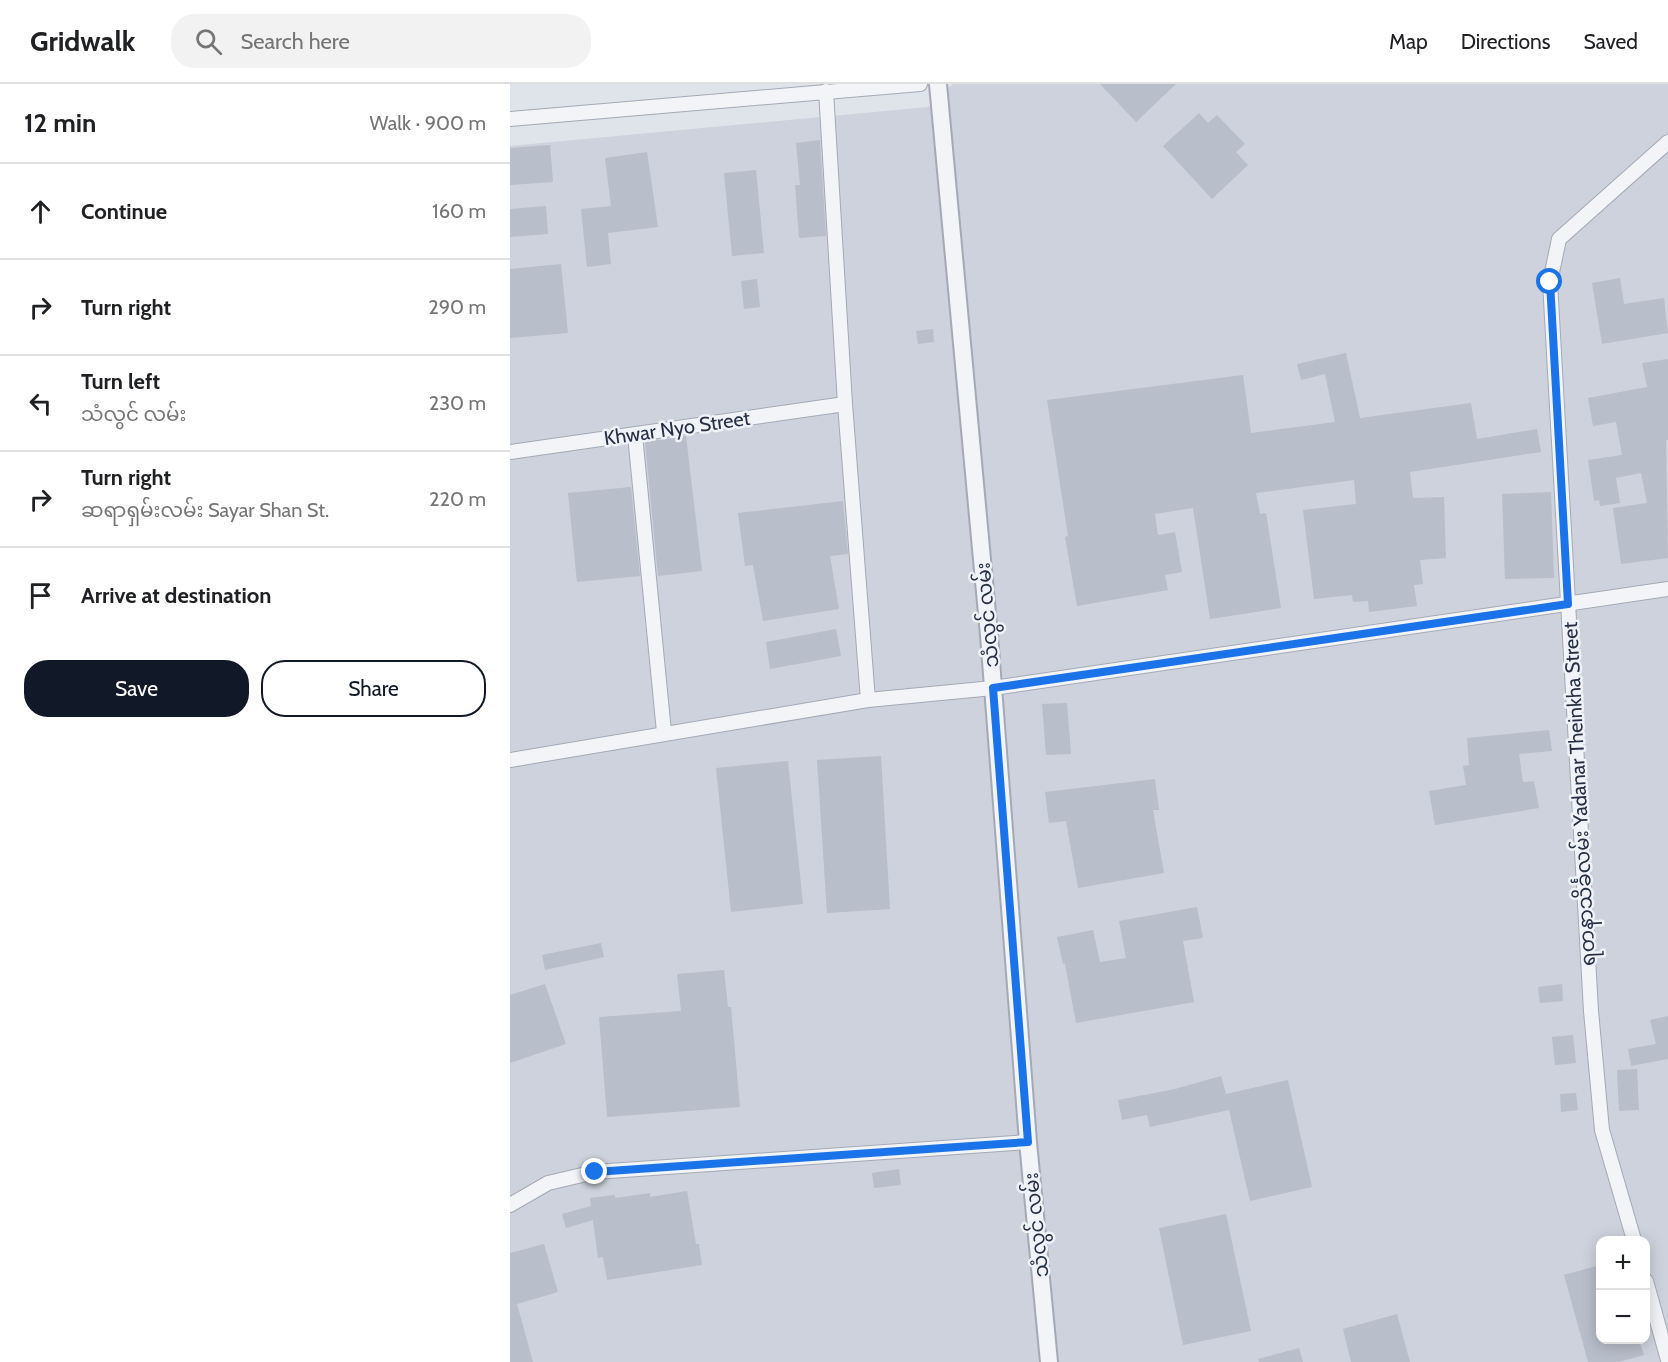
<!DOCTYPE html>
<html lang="en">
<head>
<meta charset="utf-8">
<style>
  :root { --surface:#fff; --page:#f2f2f2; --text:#202124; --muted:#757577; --line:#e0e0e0; --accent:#111827 }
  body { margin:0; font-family:Cabin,"Noto Sans Myanmar",sans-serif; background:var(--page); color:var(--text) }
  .controls { position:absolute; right:18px; bottom:18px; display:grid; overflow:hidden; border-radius:12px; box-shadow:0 3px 15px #0003 }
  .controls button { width:54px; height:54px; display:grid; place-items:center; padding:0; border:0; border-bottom:2px solid var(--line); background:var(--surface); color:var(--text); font:30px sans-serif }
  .stop { position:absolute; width:18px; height:18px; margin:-14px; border:4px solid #1a73e8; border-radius:50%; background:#fff }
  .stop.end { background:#1a73e8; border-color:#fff; box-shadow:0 2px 6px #0008 }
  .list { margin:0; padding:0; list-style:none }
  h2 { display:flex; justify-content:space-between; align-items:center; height:78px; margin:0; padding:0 24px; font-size:26px }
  h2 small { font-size:20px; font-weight:400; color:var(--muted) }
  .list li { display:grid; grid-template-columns:39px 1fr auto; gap:18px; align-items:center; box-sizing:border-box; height:96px; padding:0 24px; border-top:2px solid var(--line) }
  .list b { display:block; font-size:22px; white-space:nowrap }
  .list p { margin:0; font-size:20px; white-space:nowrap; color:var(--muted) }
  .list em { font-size:20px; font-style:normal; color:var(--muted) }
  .actions { display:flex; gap:12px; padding:18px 24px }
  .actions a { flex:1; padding:14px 0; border:2px solid var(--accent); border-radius:24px; text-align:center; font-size:21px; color:var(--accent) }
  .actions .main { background:var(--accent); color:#fff }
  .icon { flex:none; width:33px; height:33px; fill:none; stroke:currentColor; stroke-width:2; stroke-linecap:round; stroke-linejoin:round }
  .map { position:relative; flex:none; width:1158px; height:1278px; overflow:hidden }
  header { display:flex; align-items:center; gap:36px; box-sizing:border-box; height:84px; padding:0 30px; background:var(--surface); border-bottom:2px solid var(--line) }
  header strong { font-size:28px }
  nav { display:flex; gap:33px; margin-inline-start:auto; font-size:21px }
  .search { width:420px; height:54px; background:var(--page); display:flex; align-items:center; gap:15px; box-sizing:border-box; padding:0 21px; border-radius:24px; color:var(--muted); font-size:22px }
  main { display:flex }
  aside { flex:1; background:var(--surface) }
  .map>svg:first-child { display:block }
</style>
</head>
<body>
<header>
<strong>Gridwalk</strong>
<div class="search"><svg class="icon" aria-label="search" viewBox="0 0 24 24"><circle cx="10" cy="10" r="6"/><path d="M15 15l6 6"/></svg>Search here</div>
<nav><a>Map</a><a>Directions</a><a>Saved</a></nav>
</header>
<main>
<aside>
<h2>12 min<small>Walk · 900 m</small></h2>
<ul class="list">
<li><svg class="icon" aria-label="ahead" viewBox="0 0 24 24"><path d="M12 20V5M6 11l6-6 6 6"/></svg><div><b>Continue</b></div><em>160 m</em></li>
<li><svg class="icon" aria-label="right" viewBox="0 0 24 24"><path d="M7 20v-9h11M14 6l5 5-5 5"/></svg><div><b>Turn right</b></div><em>290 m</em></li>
<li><svg class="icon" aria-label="left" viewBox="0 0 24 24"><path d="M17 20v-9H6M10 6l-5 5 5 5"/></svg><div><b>Turn left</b><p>သံလွင် လမ်း</p></div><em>230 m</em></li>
<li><svg class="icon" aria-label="right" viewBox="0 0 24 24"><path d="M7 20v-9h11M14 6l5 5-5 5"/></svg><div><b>Turn right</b><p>ဆရာရှမ်းလမ်း Sayar Shan St.</p></div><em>220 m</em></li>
<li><svg class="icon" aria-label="arrive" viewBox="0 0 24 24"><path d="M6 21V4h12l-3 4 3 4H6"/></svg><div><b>Arrive at destination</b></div></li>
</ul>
<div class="actions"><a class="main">Save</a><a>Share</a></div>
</aside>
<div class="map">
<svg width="1158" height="1278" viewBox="0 0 1158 1278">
  <rect width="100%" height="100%" fill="#dfe3ea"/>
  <path fill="#cdd2dc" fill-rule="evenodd" d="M443,0H1158V1278H0V62L418,23ZM1090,1156H1136V1256H1090Z"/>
  <g fill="#b8beca">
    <path d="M590,0H666L626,38Z"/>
    <path d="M689,29L698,39L707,31L735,60L726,68L738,81L702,115L653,62Z"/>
    <path d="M310,56L316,152L289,154L285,101H290L286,59Z"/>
    <path d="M40,61L43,98L0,101V64Z"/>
    <path d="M137,68L148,143L98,149L101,180L77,183L71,125L101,122L95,74Z"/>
    <path d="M246,86L254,169L222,172L214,89Z"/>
    <path d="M36,122L38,150L0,153V125Z"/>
    <path d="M51,180L58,249L0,254V185Z"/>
    <path d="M1110,194L1114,220L1154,214L1158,249L1092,260L1082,199Z"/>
    <path d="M247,195L250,223L234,225L231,197Z"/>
    <path d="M423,245L424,258L408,260L406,247Z"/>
    <path d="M836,269L850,334L961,319L967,355L1027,345L1031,368L900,388L903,414L934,413L936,474L910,476L913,500L904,501L907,522L859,528L858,517L843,518L842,511L804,515L793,426L846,420L844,396L746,409L750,430L756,429L771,524L700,535L683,424L645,430L648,451L665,448L672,488L655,491L658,506L567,522L555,453L558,452L537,316L733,291L741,349L825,338L815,290L791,296L787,280Z"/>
    <path d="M1158,275V356H1156L1158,474L1111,480L1103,424L1137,419L1131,389L1106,394L1110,419L1090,422L1089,416L1084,417L1078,376L1112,371L1106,338L1083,342L1078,314L1137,303L1132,279Z"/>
    <path d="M176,352L192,487L148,492L135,358Z"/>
    <path d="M121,403L130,492L67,498L58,409Z"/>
    <path d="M1041,408L1044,494L995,495L992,410Z"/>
    <path d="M333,417L338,470L320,472L329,525L253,537L243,481L235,482L228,429Z"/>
    <path d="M326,545L331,572L260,585L256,558Z"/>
    <path d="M557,619L561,670L536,671L532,620Z"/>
    <path d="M1039,646L1042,667L1009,670L1013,698L1024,697L1029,724L925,741L919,707L956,701L953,682L959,681L957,654Z"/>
    <path d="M371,672L380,825L317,829L307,676Z"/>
    <path d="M278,677L293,820L221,828L206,684Z"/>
    <path d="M645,695L649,726H643L654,789L568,804L556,737L539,739L535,708Z"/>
    <path d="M687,823L693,854L673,857L684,918L566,939L555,880H553L547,853L583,846L590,878L616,874L609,837Z"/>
    <path d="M91,859L94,873L35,886L32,871Z"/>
    <path d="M214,886L218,923H221L230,1023L97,1033L89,933L171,927L167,890Z"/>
    <path d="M35,900L56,960L0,979V911Z"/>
    <path d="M1052,900L1053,917L1030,919L1028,903Z"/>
    <path d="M1158,932V975L1121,982L1118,965L1146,960L1140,936Z"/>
    <path d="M1063,951L1066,979L1045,981L1042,953Z"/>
    <path d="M1127,985L1129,1026L1109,1027L1107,986Z"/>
    <path d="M711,992L716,1010L778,996L802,1103L740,1117L719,1026L640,1043L637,1031L612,1036L608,1016L665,1005Z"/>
    <path d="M1066,1009L1068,1026L1051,1028L1050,1010Z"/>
    <path d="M389,1085L391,1101L364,1104L362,1089Z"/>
    <path d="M177,1107L186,1160H189L192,1181L97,1196L93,1173L88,1174L83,1136L56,1144L52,1130L81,1122L80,1114L105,1111V1114L140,1109V1113Z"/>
    <path d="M716,1130L741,1247L673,1261L649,1144Z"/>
    <path d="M34,1160L48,1208L7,1220L23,1278H0V1169Z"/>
    <path d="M1090,1181V1256H1129L1134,1271L1109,1278H1078L1054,1191Z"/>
    <path d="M887,1230L900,1278H841L833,1245Z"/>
    <path d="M789,1264L793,1278H749L748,1275Z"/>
  </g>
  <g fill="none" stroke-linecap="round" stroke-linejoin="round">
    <defs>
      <g id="minor">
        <path d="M316,7L335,320L358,616"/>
        <path d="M0,35L410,0"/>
        <path d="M125,351L154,648"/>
        <path d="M0,368L335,320"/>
        <path d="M0,676L358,616L483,604L1158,505"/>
        <path d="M0,1121L38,1099L85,1088L518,1058"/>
        <path d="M1124,1156L1092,1046L1081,927L1040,198L1049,155L1158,58"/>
        <path d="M1136,1197L1158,1276"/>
      </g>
      <path id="tertiary" d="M428,0L479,551L518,1058L539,1278"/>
    </defs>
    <use href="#minor" stroke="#a4a9b5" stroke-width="16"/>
    <use href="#tertiary" stroke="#a4a9b5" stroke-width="20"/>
    <use href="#minor" stroke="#f2f4f8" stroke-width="14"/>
    <use href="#tertiary" stroke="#f2f4f8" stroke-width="16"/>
  </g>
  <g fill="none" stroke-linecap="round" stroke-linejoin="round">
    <path stroke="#1a73e8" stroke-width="8" d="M85,1088L518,1058L483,604L1058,520L1040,198"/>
  </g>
  <g text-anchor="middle" stroke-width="5" stroke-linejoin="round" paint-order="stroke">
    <g font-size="20" fill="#262f43" stroke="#eff2f7">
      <text transform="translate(167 344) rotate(-8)" y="7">Khwar Nyo Street</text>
      <text transform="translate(477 531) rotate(-95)" y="7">သံလွင် လမ်း</text>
      <text transform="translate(1069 710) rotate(-93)" y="7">ရတနာသိင်္ခလမ်း Yadanar Theinkha Street</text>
      <text transform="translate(526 1141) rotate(-96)" y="7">သံလွင် လမ်း</text>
    </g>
  </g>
</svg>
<div class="controls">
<button>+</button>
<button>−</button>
</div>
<div class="stop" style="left:1040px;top:198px"></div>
<div class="stop end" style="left:85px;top:1088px"></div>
</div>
</main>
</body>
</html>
